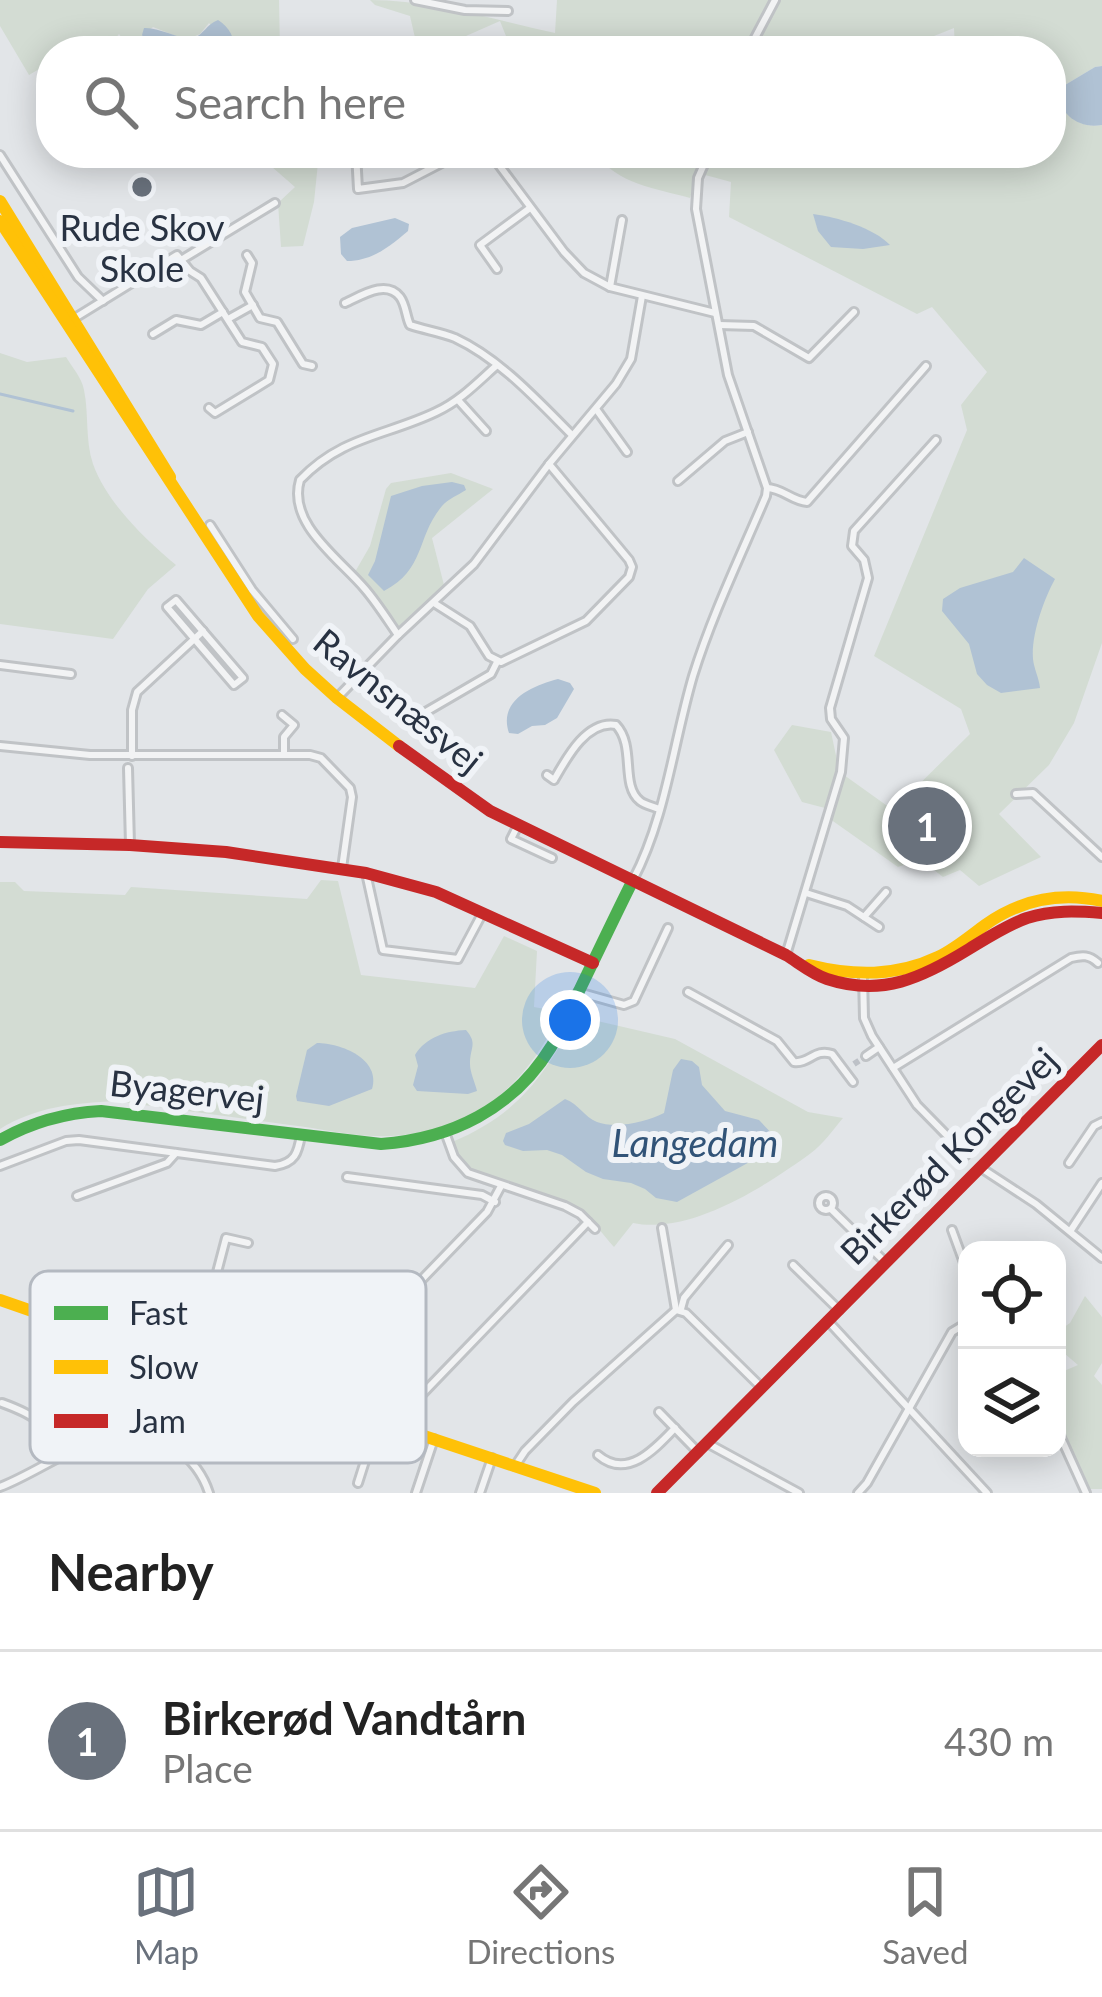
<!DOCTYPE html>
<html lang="en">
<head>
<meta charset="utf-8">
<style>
  :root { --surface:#fff; --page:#f2f2f2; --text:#222; --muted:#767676; --line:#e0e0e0; --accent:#69717c }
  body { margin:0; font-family:Lato,sans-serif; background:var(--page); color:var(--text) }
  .controls { position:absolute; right:36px; bottom:36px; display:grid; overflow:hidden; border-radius:24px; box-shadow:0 6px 30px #0003 }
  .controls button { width:108px; height:108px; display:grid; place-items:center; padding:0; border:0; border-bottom:3px solid var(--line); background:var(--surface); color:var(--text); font:60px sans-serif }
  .you { position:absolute; left:570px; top:1020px; width:42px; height:42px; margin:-30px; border:9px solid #fff; border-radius:50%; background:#1a73e8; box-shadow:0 0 0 18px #1a73e833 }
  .badge { display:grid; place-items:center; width:78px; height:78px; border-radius:50%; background:var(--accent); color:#fff; font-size:39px; font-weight:700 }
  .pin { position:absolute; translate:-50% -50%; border:6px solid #fff; box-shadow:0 3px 12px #0006 }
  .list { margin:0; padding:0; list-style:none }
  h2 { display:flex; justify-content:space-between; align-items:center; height:156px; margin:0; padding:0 48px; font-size:51px }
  h2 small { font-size:39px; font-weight:400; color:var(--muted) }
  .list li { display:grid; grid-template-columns:78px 1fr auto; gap:36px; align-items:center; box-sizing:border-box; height:180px; padding:0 48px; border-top:3px solid var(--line) }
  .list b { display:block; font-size:45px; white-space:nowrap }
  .list p { margin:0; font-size:39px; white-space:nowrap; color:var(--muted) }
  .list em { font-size:39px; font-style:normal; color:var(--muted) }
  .icon { flex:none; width:66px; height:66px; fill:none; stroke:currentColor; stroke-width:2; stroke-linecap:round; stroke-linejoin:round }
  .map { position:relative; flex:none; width:1102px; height:1493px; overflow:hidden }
  .search { position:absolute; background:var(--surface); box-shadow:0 6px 30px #0003; left:36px; right:36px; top:36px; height:132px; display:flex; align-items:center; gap:30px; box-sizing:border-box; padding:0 42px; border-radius:48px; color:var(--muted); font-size:45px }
  .sheet { height:336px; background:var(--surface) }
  nav { display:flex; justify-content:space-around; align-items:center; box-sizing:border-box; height:168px; border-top:3px solid var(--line); background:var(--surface); font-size:33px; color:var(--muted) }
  nav a { display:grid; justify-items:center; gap:6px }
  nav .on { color:var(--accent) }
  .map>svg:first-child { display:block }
</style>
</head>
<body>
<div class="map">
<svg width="1102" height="1493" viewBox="0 0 1102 1493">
  <rect width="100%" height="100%" fill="#e2e5e8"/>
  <g fill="#d3dcd3">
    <path d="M0,0H279L280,51H233L209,23L200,34L186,40L153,27L142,35L150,51H131L119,34L106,51H51V62L29,75L0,26Z"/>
    <path d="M370,0C432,0 495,20 555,33L557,0H1102V66L1095,67L1055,91C1061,113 1078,129 1102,125V643L1074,723L1049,765L999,814L1041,857L979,886L960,870L943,877L920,859L898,867L830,819L844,775L893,810L970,734L961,709L874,656L967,430L961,405L987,372L932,307L917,314L729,217L731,182L698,173L690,198C659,189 614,184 597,153H1051V51H955L954,28L929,38L926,51H512L500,21L432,51H418L410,16L375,5Z"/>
    <path d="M256,153H319L314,202L303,246L281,247L278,203L295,187Z"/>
    <path d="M0,353L27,362L66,357C72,367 82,378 84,390C89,414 85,440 93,464C107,503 145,539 176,565L148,589L113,639L0,624Z"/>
    <path d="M451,473L493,489L432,538L444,585L397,628L355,572L370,546L386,489L391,483Z"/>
    <path d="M792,725L831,732L838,765L825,808L802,802L774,750Z"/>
    <path d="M321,880L338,881L361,975L475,988L504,936L537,951L534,1007L561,1012C523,1092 465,1139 373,1136C345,1135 317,1128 290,1125C232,1117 173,1109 115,1101C75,1103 35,1107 0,1129V882H15L24,891L125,895L131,887L307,899Z"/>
    <path d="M576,1016L675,1039L808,1112L843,1118C833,1130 823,1144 811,1153C766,1186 690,1235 633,1223L614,1247C604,1236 594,1221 581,1214C540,1193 469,1189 452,1142C517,1115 545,1076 576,1016Z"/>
    <path d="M1085,1296L1102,1317V1363L1094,1376L1102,1385V1489H1089L1057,1421V1374L1078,1365L1057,1347V1332L1070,1323Z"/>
  </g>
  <g fill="#b0c2d4">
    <path d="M218,20C229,27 236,38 233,51H150L142,35L144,28C161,27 183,42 194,38C204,34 206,25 218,20Z"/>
    <path d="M1102,66V125C1077,129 1061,114 1055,91L1095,67Z"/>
    <path d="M813,214C837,217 874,228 890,245L863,249L831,247L818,231Z"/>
    <path d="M395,218L409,224L408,231C389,247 372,261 347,261L341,254L340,237L352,228Z"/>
    <path d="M452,482L464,485L466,490C458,495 448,499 442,506C416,537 426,569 384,591L368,575L375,561L391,496L422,486Z"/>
    <path d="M1024,558L1055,579C1044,599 1031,635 1033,659C1034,669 1039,678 1040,688L1001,693L987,685L977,674L969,644L942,611L943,599L960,588L1013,572Z"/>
    <path d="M558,679L570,683L574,689L557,718L545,725L532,726L518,734L509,733C498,701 531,686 558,679Z"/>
    <path d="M466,1030C478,1044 470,1047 470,1064C470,1072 475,1083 477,1091L468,1094L417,1091L413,1085L418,1066L415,1055C426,1037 446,1031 466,1030Z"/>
    <path d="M317,1043C341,1043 381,1059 372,1089L329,1106L297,1101L296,1096L307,1050Z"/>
    <path d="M681,1059L692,1061L699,1067L702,1085L725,1111L759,1120L776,1138L775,1148L677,1202L656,1198L645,1189L631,1183L603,1179L586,1172L562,1155L547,1150L523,1151L505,1145L503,1141L506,1133L529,1124L565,1099C579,1104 584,1117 597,1122C616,1129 647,1122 664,1113L673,1070Z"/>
  </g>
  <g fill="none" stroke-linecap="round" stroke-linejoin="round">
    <path stroke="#b0c2d4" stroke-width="3" d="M0,394L73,411"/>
    <path stroke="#bdc1c7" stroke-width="6" stroke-dasharray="6 3" stroke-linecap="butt" d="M854,1064L866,1056"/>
    <defs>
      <g id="street">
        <path d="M415,0L465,10L508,11"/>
        <path d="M748,51L775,0"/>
        <path d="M356,153L358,189L403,183L461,153"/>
        <path d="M490,153L564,252L584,273L610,287L715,313"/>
        <path d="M0,155L78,277L103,301"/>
        <path d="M247,255L252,263L245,292L260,318L277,322L303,364L312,366"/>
        <path d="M181,260L190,271L201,278L242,342L262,347L273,364L269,380L215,413L209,408"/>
        <path d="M497,269L480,245L530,208"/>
        <path d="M610,287L622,220"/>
        <path d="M345,303C361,296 386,279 400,297C406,305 406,317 410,325C425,330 440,332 455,338C500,359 537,400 572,435"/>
        <path d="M228,319L253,305"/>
        <path d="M70,321L177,255L181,260L275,203"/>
        <path d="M719,325L754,326L809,358L854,312"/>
        <path d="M153,334L176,320L201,325L223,312"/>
        <path d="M458,400L486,431"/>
        <path d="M596,409L627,452"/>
        <path d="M678,481L725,441L748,432"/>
        <path d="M767,488C782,488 792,501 807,502L926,366"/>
        <path d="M210,525L252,590L293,639"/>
        <path d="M176,600L243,678L234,685L167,607Z"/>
        <path d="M434,603L470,626L489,656L501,662L586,621L629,577L632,567L629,560L549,464"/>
        <path d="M398,635C387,619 377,603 365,589C340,559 287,524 300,480C342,436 386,436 436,412C460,401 478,382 497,365"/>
        <path d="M0,665L71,674"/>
        <path d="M337,698L398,635L474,564L549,464L616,384L631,359L642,296"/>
        <path d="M424,713L491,674L497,662"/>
        <path d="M282,715L294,725L284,737V755"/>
        <path d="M0,746L90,755H310L321,758L350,788L352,797L342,868"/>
        <path d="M132,756V710L137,692L203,631"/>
        <path d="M128,768L130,845"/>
        <path d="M547,775L554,780C567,757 587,720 616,725C636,746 620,785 640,801C645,805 652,806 659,809"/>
        <path d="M1016,794L1033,793L1102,857"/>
        <path d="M518,825L511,839L552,858"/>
        <path d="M366,873L383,950L458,959L482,914"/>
        <path d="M633,880C666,817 673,744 693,676C712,615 741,555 766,496L767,488L728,375L696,209L698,178L709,153"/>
        <path d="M806,893L847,906L879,927"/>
        <path d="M864,917L886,892"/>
        <path d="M786,955L841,772L844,738L831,719L830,708L868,578L864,560L852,546L854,531L936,440"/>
        <path d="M863,975L864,1018L872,1036L917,1105L966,1155"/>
        <path d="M578,992L624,1005L634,1001L668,928"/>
        <path d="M688,992L777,1041L794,1062C809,1064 815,1048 832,1054L853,1082"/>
        <path d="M866,1056L879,1047"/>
        <path d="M893,1068L1071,958C1083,955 1089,955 1098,963"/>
        <path d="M446,1135L454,1157L468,1173L565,1206L580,1214L595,1229"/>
        <path d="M1069,1163L1094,1126L1102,1122"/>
        <path d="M0,1166L66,1141L79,1140L275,1166C295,1163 298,1153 301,1135"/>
        <path d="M981,1168L1036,1204L1102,1258"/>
        <path d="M347,1177L482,1195L495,1202"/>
        <circle cx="826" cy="1203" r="7"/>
        <path d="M77,1196L167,1163L176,1153"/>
        <path d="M831,1209L885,1262"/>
        <path d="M662,1228L676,1310"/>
        <path d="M952,1230L967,1271"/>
        <path d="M1071,1230L1102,1183"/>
        <path d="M793,1265L839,1310"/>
        <path d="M216,1276L245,1284"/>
        <path d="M103,1277L146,1291H167L209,1305"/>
        <path d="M287,1296L338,1311L370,1333"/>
        <path d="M681,1309L684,1298L728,1245"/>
        <path d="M676,1310L686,1313L761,1387"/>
        <path d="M828,1321L987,1493"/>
        <path d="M314,1399L319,1386L487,1212L501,1186"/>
        <path d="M2,1403C38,1416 45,1423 64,1456"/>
        <path d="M659,1412L698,1452"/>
        <path d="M396,1426L404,1413L588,1222"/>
        <path d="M1057,1429L1086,1493"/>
        <path d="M166,1441L194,1360L226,1238L248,1243"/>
        <path d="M707,1443L799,1493"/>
        <path d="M598,1455C627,1480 655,1449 675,1428"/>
        <path d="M515,1466L525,1451L573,1402L676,1310"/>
        <path d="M358,1483L378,1420"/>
        <path d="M0,1487C53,1467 121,1405 176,1448C192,1460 203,1474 209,1493"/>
        <path d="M416,1493L434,1439"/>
        <path d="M480,1493L492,1458"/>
        <path d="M858,1493L867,1483L952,1332L967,1323"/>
      </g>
    </defs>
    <use href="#street" stroke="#c0c3c6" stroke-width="12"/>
    <use href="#street" stroke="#f2f3f4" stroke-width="6"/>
    <path stroke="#4caf50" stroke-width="12" d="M0,1140C32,1122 64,1113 101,1111L381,1144C451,1139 513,1109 551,1047C563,1029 571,1008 580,989C598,952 615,916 633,880"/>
    <g stroke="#ffc107" stroke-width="12">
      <path d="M0,201L170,477"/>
      <path d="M0,221L258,616L305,669L337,698L399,746"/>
      <path d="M809,965C853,976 896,977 938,957C955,949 970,936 985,925C1020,900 1060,892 1102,901"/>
      <path d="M0,1300L104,1336L244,1376L595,1493"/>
    </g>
    <g stroke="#c62828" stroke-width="12">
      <path d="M399,746L490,811L786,955C799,963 812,974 827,979C882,997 922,978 969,949C987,938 1007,925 1027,918C1052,910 1076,911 1102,913"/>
      <path d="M0,842L130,845L226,852L366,873L436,892L593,963"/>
      <path d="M657,1493L1102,1045"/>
    </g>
  </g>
  <circle fill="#69717c" stroke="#f0f3f7" stroke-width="4.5" cx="142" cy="187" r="12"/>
  <g text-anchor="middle" stroke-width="12" stroke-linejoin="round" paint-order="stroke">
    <g font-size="36" fill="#283242" stroke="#f0f3f7">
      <text x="142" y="241">Rude Skov<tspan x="142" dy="41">Skole</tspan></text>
    </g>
    <g font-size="36" fill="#283242" stroke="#f0f3f7">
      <text transform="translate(398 701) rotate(39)" y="13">Ravnsnæsvej</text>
      <text transform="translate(187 1091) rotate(6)" y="13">Byagervej</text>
      <text transform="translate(949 1156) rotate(-45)" y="13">Birkerød Kongevej</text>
    </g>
    <g font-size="39" font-style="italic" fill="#315377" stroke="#f0f3f7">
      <text x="695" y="1157">Langedam</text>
    </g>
  </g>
  <rect x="30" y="1271" width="396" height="192" rx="18" fill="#f0f3f7" stroke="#b4b9c1" stroke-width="3"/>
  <rect x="54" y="1306" width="54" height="14" fill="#4caf50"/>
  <rect x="54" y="1360" width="54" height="14" fill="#ffc107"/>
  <rect x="54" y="1414" width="54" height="14" fill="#c62828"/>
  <g font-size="33" fill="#283242">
    <text x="129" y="1325">Fast</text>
    <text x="129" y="1379">Slow</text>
    <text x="129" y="1433">Jam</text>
  </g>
</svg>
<div class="controls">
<button><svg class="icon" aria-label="locate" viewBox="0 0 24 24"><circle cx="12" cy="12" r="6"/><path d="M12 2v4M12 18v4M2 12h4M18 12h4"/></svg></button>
<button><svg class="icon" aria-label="layers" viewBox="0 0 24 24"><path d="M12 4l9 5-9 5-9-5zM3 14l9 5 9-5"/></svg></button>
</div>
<div class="you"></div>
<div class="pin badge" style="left:927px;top:826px">1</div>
<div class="search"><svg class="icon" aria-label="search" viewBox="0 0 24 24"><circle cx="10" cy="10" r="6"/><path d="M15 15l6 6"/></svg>Search here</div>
</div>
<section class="sheet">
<h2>Nearby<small></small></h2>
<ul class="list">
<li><span class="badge">1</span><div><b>Birkerød Vandtårn</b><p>Place</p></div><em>430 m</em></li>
</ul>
</section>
<nav>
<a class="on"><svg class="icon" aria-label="map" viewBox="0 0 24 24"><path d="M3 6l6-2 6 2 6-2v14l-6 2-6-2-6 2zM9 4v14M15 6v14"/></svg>Map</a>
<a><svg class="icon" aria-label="directions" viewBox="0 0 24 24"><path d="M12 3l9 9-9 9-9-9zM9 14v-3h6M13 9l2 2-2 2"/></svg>Directions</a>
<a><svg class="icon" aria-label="saved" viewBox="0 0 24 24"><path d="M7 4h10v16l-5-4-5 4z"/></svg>Saved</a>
</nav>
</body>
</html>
